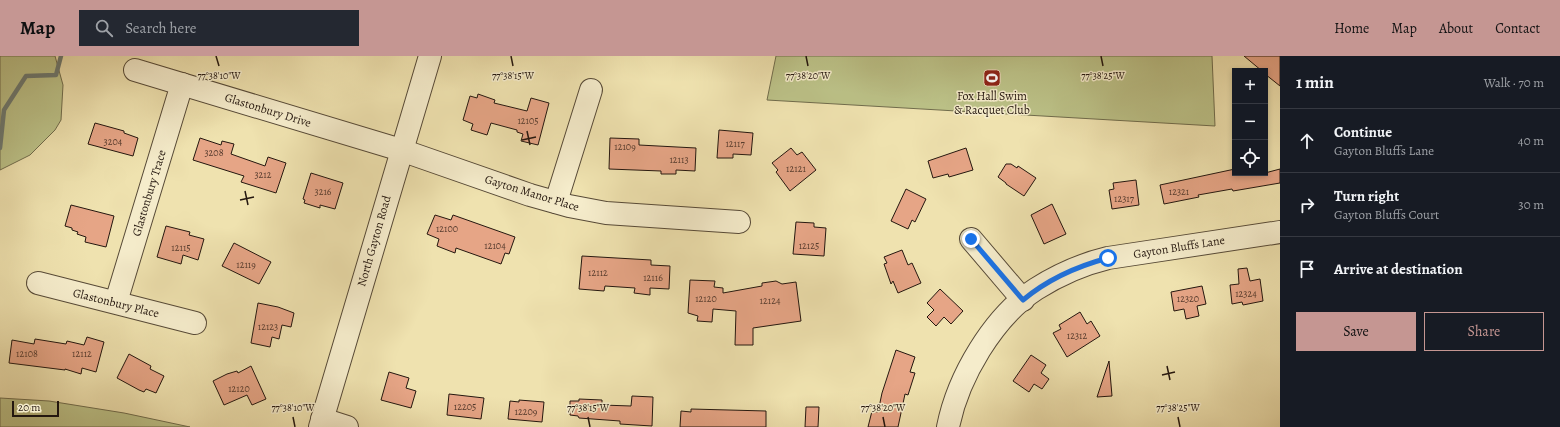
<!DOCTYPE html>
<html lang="en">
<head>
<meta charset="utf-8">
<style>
  :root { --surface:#171b24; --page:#242831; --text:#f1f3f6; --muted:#9ea1a6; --line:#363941; --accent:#c59692 }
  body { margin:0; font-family:Alegreya,serif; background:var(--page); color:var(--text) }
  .controls { position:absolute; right:12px; top:12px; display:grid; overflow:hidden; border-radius:0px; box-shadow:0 2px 6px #0003 }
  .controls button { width:36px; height:36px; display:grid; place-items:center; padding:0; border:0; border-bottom:1px solid var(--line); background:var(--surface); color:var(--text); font:20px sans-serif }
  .scale { position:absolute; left:12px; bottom:10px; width:47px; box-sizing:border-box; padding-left:4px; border:2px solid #24170f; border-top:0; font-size:11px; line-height:14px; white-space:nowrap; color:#24170f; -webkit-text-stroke:3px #f5eccb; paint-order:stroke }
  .stop { position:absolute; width:12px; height:12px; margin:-9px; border:3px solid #1a73e8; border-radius:50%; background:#fff }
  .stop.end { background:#1a73e8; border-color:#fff; box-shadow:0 1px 4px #0008 }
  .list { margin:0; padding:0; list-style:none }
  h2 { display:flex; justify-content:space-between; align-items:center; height:52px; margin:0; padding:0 16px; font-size:17px }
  h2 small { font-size:13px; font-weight:400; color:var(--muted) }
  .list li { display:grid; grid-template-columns:26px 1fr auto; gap:12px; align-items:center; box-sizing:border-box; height:64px; padding:0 16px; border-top:1px solid var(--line) }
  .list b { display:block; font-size:15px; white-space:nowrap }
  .list p { margin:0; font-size:13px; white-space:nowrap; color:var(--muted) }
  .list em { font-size:13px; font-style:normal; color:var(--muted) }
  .actions { display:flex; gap:8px; padding:12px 16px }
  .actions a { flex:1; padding:9px 0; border:1px solid var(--accent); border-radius:0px; text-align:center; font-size:14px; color:var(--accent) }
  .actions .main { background:var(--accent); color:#111 }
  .icon { flex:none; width:22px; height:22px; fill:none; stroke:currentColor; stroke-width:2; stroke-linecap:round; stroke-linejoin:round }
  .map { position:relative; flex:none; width:1280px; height:371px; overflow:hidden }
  header { display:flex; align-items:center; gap:24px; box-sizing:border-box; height:56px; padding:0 20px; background:var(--accent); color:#111 }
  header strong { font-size:19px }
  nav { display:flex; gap:22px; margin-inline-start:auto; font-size:14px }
  .search { width:280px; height:36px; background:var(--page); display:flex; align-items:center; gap:10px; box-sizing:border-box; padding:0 14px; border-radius:0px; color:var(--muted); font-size:15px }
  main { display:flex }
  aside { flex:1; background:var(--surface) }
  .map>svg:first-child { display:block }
</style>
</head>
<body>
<header>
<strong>Map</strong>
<div class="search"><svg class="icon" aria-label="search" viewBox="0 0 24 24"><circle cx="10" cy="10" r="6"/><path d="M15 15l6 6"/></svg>Search here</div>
<nav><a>Home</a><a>Map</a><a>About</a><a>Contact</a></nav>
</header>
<main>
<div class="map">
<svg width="1280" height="371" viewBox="0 0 1280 371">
  <rect width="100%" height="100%" fill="#efe2af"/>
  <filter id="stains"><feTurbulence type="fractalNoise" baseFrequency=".005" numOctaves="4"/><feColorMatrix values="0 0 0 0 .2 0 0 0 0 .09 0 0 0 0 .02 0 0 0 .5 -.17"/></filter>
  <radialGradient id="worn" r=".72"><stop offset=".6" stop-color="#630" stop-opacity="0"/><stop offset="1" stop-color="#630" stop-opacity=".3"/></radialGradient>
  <g fill="#bcc288" stroke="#706c4c">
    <path d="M0,0H55L63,29L61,64L55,74L30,99L0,114Z"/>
    <path d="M776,0H1212L1215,70L767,44Z"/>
    <path d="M0,342L49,345L124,357L190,371H0Z"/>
  </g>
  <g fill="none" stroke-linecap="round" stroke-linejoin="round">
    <path stroke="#6d7a72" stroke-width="4.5" d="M0,92L4,54L26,20L56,19L61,0"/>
  </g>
  <g fill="#e6a586" stroke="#24170f">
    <path d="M1244,0H1280V30L1265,18V15H1262Z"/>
    <path d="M478,38L495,44L494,47L527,55L531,42L549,47L538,89L521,85L523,78L517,76V74L491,67L487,79L471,74L473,68L463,64L470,40L477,42Z"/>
    <path d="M95,67L124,75V77L138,82L133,100L88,88Z"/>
    <path d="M719,74L753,77L751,99L733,98V102H717Z"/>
    <path d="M200,82L221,89L222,85L234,88L231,98L265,110L268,101L286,107L276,137L241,126L244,120L193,104Z"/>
    <path d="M610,82L639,83V89L696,92L695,115L676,114V118H661V115L609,113Z"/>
    <path d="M791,92L797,99L802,96L816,114L790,135L776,116L778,114L772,107Z"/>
    <path d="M966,92L973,114L949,121L948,118L933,122L928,105Z"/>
    <path d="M1006,108H1011L1017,112L1018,110L1036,122L1024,140L1006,128V127L998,121Z"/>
    <path d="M1235,113V117H1265L1280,113V127L1233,135L1232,133L1198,139L1199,141L1164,148L1160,129Z"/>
    <path d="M311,117L343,127L335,153L320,149V152L304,147L305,144L303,143Z"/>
    <path d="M1136,124L1139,149L1112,153L1109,134L1114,133L1113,127Z"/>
    <path d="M906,133L926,143L915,166L912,164L908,173L891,165Z"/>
    <path d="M1052,148L1066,178L1044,188L1031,159Z"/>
    <path d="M71,149L114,160L106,191L85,186L86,181L77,178L78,176L72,174V172L65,170Z"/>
    <path d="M435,159L451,164L453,159L515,181L509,198L505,197L501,208L456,192L455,197L437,190L439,183L427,178Z"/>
    <path d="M796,166L814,167V171L826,172L824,200L793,198Z"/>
    <path d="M166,170L190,176L189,179L204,183L198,204L183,199L181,208L157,201Z"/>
    <path d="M234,187L271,206L259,228L222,210Z"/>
    <path d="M902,194L908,209L912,207L921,227L898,237L893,225L891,228L884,208L887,207L884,201Z"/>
    <path d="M582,200L651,204V209L670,210L669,233L650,232V239L634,237L635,232L605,230L604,235L579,233Z"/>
    <path d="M1247,212L1250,225L1260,223L1263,245L1243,249L1242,246L1232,248L1230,229L1239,228L1238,213Z"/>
    <path d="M690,224L715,225L714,231L723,232V237L762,230V227L776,225L782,228L796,226L801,265L753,272V289H735L736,255L713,253L712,266L697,265L698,260L688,257Z"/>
    <path d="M1202,230L1206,248L1197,250L1199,260L1186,263L1184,253L1174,255L1171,236Z"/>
    <path d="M940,233L963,255L951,268L944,261L936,270L927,261L934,254L927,247Z"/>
    <path d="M258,247L278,251L294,257L291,271L282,269L279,283L272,281L270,291L251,287Z"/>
    <path d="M1080,256L1087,268L1091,265L1100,280L1067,301L1053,277L1061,273L1059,269Z"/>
    <path d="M87,281L104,286L96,316L82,312L81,318L65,313V314L9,307L12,284L34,288L35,283L66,288L67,285L84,289Z"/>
    <path d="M896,294L915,301L910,316L915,317L908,339L905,338L898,371H868L872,355L878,356L882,337Z"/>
    <path d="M129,298L151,310L150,313L164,320L156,337L146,333L144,336L139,334L117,322Z"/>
    <path d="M1031,299L1046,309L1041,317L1049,323L1042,333L1034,328L1029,336L1013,325Z"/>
    <path d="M1109,305L1112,340L1097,341Z"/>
    <path d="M251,310L266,343L252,349L247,339L224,349L213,325L227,318L237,315L238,317Z"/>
    <path d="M389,316L409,322L406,332L416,335L411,352L381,344Z"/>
    <path d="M449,338L484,342L481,363L447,359Z"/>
    <path d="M632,340L653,341L652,370L620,368V365L579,362L578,360L570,359V345H579V343L602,344V349L631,350Z"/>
    <path d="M519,344L544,346L542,366L508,363L510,345L519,346Z"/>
    <path d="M806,351H819L818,371H805Z"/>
    <path d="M691,353L766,355V371H680L681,355L691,356Z"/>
  </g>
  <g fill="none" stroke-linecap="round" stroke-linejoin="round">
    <defs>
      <g id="minor">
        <path d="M135,14L401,94L530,139L569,150L606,157L739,166"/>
        <path d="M556,146L591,34"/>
        <path d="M971,183L1023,244"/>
        <path d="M38,227L195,267"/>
        <path d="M116,246L182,28"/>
        <path d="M322,363L347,371"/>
        <path d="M320,371L430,0"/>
        <path d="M948,371C958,321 993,261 1036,233C1058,219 1083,208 1108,202L1280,176"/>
      </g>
    </defs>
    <use href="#minor" stroke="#574a37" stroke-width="24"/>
    <use href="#minor" stroke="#f5eccb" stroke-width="22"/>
  </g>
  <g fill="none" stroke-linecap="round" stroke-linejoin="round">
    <path stroke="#1a73e8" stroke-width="5" d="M971,183L1023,244C1047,224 1078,210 1108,202"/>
  </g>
  <path fill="none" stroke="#24170f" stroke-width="1.5" d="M216,0L219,10M511,0L513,10M806,0L808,10M1101,0L1103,10M527,75L530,89M522,84L536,81M245,135L248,149M240,144L254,141M1167,310L1170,324M1162,319L1175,316M293,361L295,371M588,361L590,371M883,361L885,371M1178,361L1180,371"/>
  <defs>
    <symbol id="stadium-square" viewBox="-11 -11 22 22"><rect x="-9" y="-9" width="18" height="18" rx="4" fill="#8f2418" stroke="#f5eccb"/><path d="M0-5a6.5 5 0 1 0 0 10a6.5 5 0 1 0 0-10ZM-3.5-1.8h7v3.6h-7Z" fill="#fff"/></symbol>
  </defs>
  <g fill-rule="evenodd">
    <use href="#stadium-square" x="982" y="12" width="20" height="20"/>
  </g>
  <g text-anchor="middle" stroke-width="3" stroke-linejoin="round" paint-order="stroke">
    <g font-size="10" fill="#543a2d">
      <text x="528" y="68">12105</text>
      <text x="113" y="89">3204</text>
      <text x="735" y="91">12117</text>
      <text x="625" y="94">12109</text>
      <text x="214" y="100">3208</text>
      <text x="679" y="107">12113</text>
      <text x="796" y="116">12121</text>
      <text x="263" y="122">3212</text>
      <text x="323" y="139">3216</text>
      <text x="1179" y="139">12321</text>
      <text x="1124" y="146">12317</text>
      <text x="447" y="176">12100</text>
      <text x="495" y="193">12104</text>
      <text x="809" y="193">12125</text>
      <text x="181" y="195">12115</text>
      <text x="246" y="212">12119</text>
      <text x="598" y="220">12112</text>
      <text x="653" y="225">12116</text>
      <text x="1246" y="241">12324</text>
      <text x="706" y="246">12120</text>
      <text x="1188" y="246">12320</text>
      <text x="770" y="248">12124</text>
      <text x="268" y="274">12123</text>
      <text x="1077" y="283">12312</text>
      <text x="27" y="301">12108</text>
      <text x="82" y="301">12112</text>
      <text x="239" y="336">12120</text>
      <text x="465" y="354">12205</text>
      <text x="526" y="359">12209</text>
    </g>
    <g font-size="12" fill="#24170f" stroke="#f5eccb">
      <text x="992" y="44">Fox Hall Swim<tspan x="992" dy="14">&amp; Racquet Club</tspan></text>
    </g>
    <g font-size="12" fill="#24170f" stroke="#f5eccb">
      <text transform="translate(268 54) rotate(17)" y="4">Glastonbury Drive</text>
      <text transform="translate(149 137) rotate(-73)" y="4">Glastonbury Trace</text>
      <text transform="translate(532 137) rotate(17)" y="4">Gayton Manor Place</text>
      <text transform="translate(374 185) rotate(-74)" y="4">North Gayton Road</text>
      <text transform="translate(1179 191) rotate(-9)" y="4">Gayton Bluffs Lane</text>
      <text transform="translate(116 247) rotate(14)" y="4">Glastonbury Place</text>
    </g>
  </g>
  <g font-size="10" text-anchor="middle" fill="#24170f" stroke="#f5eccb" stroke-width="3" stroke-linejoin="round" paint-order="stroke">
    <text x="219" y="23">77°38'10"W</text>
    <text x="513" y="23">77°38'15"W</text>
    <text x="808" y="23">77°38'20"W</text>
    <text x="1103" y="23">77°38'25"W</text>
    <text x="883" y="355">77°38'20"W</text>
    <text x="293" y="355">77°38'10"W</text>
    <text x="588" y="355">77°38'15"W</text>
    <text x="1178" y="355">77°38'25"W</text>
  </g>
  <rect width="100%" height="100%" filter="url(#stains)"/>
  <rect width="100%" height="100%" fill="url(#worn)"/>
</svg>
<div class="controls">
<button>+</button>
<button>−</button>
<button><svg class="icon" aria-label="locate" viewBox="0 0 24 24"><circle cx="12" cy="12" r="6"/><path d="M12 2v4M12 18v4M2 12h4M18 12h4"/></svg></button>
</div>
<div class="scale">20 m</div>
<div class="stop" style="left:1108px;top:202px"></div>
<div class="stop end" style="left:971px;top:183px"></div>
</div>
<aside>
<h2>1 min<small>Walk · 70 m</small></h2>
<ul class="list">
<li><svg class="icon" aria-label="ahead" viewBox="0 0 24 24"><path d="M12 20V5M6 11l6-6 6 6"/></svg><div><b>Continue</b><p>Gayton Bluffs Lane</p></div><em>40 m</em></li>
<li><svg class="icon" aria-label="right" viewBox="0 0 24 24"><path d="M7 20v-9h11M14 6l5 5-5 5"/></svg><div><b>Turn right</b><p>Gayton Bluffs Court</p></div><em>30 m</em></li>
<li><svg class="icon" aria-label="arrive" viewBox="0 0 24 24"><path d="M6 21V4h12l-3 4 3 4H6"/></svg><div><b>Arrive at destination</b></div></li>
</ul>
<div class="actions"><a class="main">Save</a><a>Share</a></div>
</aside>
</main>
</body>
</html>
